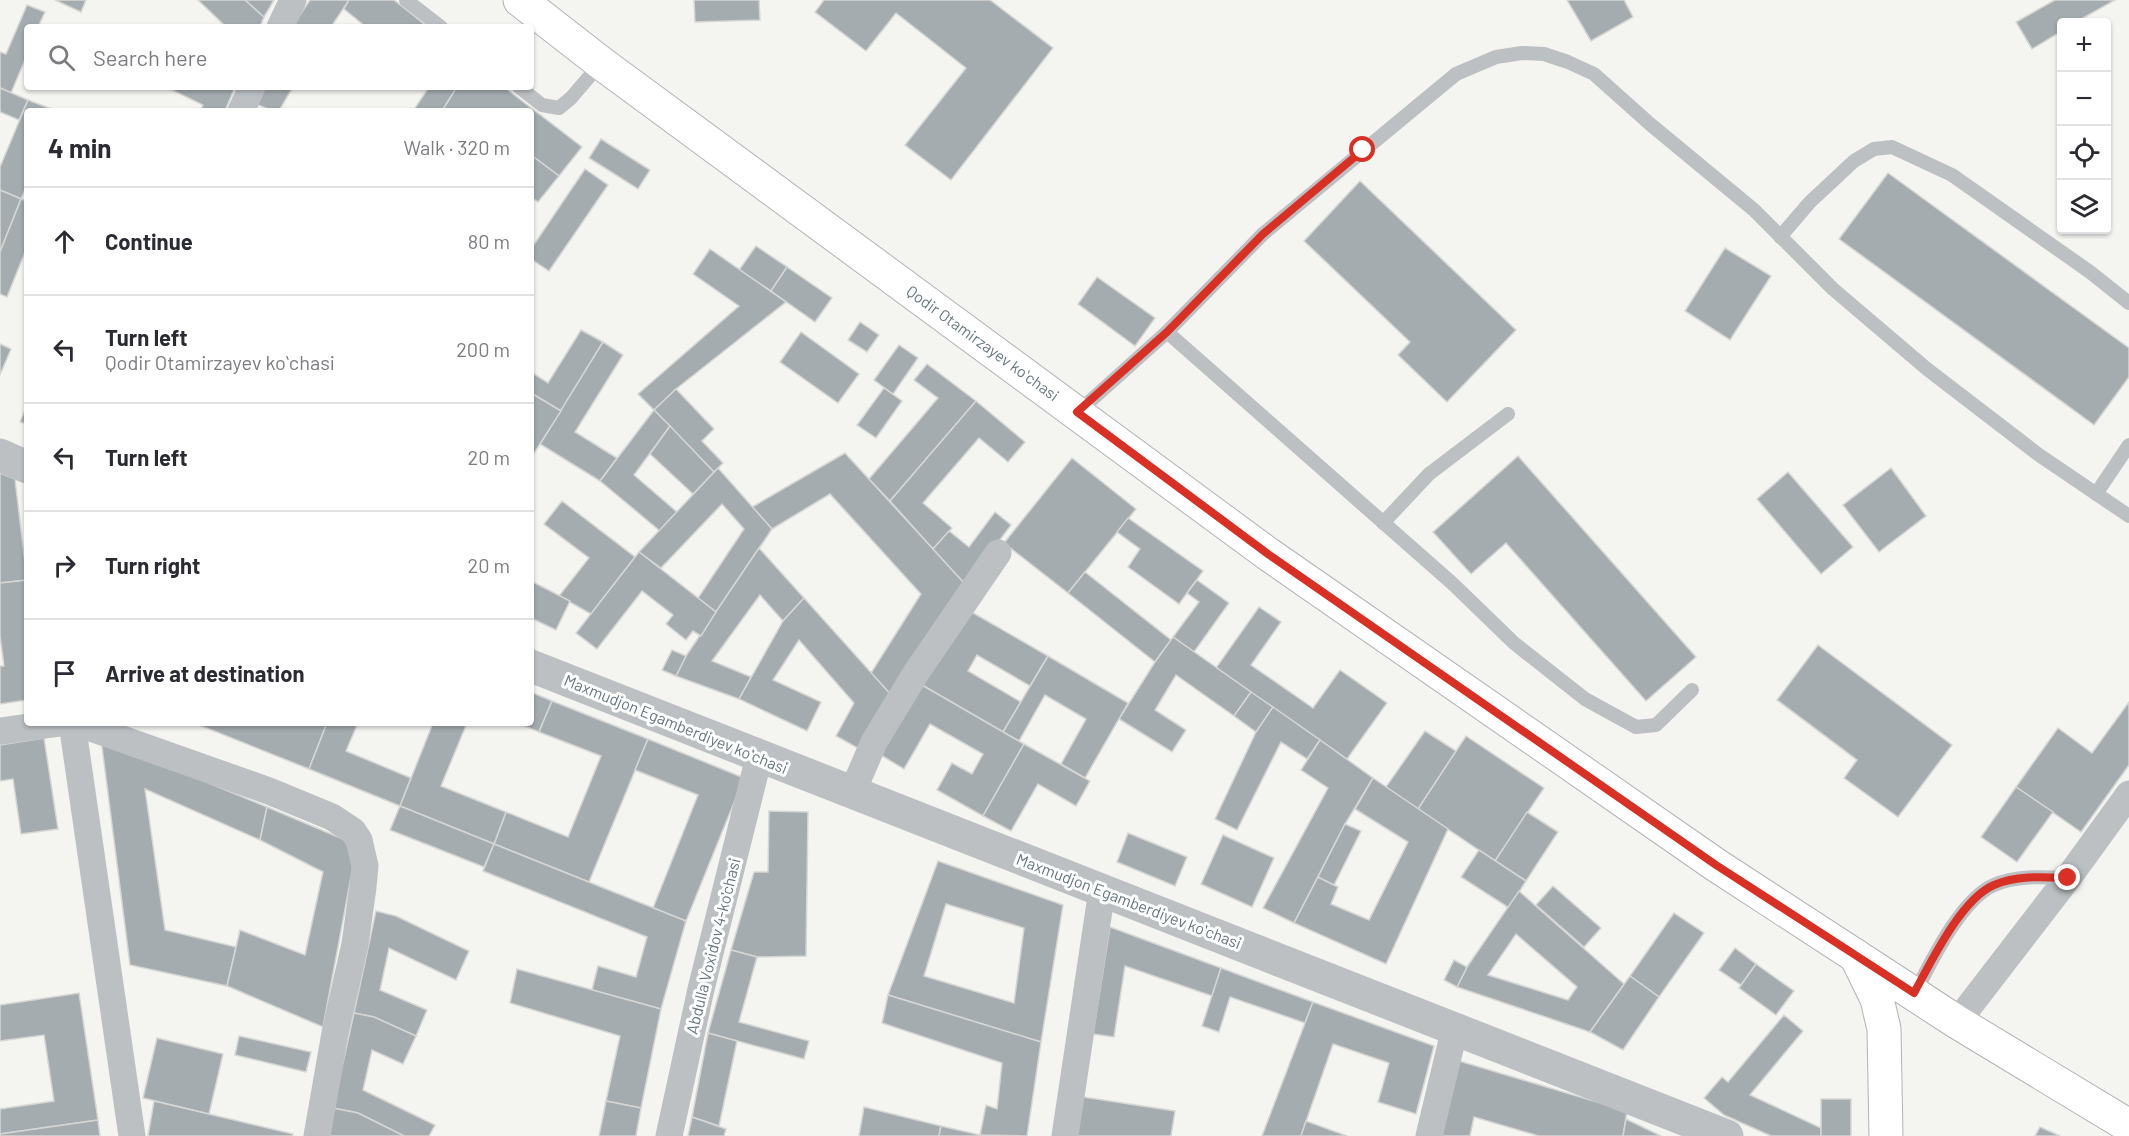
<!DOCTYPE html>
<html lang="en">
<head>
<meta charset="utf-8">
<style>
  :root { --surface:#fff; --page:#f2f2f3; --text:#2b2b33; --muted:#7c7c81; --line:#e1e1e2 }
  body { margin:0; font-family:Barlow,sans-serif; background:var(--page); color:var(--text) }
  .controls { position:absolute; right:18px; top:18px; display:grid; overflow:hidden; border-radius:6px; box-shadow:0 2px 4px #0004 }
  .controls button { width:54px; height:54px; display:grid; place-items:center; padding:0; border:0; border-bottom:2px solid var(--line); background:var(--surface); color:var(--text); font:30px sans-serif }
  .stop { position:absolute; width:18px; height:18px; margin:-14px; border:4px solid #d93025; border-radius:50%; background:#fff }
  .stop.end { background:#d93025; border-color:#fff; box-shadow:0 2px 6px #0008 }
  .list { margin:0; padding:0; list-style:none }
  h2 { display:flex; justify-content:space-between; align-items:center; height:78px; margin:0; padding:0 24px; font-size:26px }
  h2 small { font-size:20px; font-weight:400; color:var(--muted) }
  .list li { display:grid; grid-template-columns:39px 1fr auto; gap:18px; align-items:center; box-sizing:border-box; height:108px; padding:0 24px; border-top:2px solid var(--line) }
  .list b { display:block; font-size:22px; white-space:nowrap }
  .list p { margin:0; font-size:20px; white-space:nowrap; color:var(--muted) }
  .list em { font-size:20px; font-style:normal; color:var(--muted) }
  .icon { flex:none; width:33px; height:33px; fill:none; stroke:currentColor; stroke-width:2; stroke-linecap:round; stroke-linejoin:round }
  .map { position:relative; flex:none; width:2129px; height:1136px; overflow:hidden }
  .search { position:absolute; background:var(--surface); box-shadow:0 2px 4px #0004; left:24px; top:24px; width:510px; height:66px; display:flex; align-items:center; gap:15px; box-sizing:border-box; padding:0 21px; border-radius:6px; color:var(--muted); font-size:22px }
  .panel { position:absolute; background:var(--surface); box-shadow:0 2px 4px #0004; left:24px; top:108px; width:510px; height:618px; border-radius:6px }
  .map>svg:first-child { display:block }
</style>
</head>
<body>
<div class="map">
<svg width="2129" height="1136" viewBox="0 0 2129 1136">
  <rect width="100%" height="100%" fill="#f4f4f1"/>
  <g fill="#a4acb0" stroke="#d6d6d4" stroke-width="1.5" fill-rule="evenodd">
    <path d="M55,0H86L81,12Z"/>
    <path d="M198,0H245L264,17L260,27H223L224,25Z"/>
    <path d="M245,0H274L264,17Z"/>
    <path d="M310,0H349L331,27H292Z"/>
    <path d="M349,0H394L428,27H366L344,9Z"/>
    <path d="M694,0H759L760,20L695,22Z"/>
    <path d="M824,0H990L1053,48L951,180L905,145L966,68L896,13L866,51L815,12Z"/>
    <path d="M1567,0H1624L1633,17L1591,41Z"/>
    <path d="M2055,0H2115L2076,22H2062V31L2032,49L2016,22Z"/>
    <path d="M27,5L45,12L38,27H27V55L11,93L0,88V52L6,54Z"/>
    <path d="M166,87H235L225,111H200L203,105Z"/>
    <path d="M259,87H293L279,111H273L251,102Z"/>
    <path d="M429,87H457L442,111H413Z"/>
    <path d="M457,87H504L582,147L559,176L531,155V111H442Z"/>
    <path d="M0,88L28,100L19,120L0,112Z"/>
    <path d="M28,100L57,111H27V185L21,199L0,190V167Z"/>
    <path d="M601,139L650,170L638,189L589,158Z"/>
    <path d="M531,155L559,176L538,202L531,197Z"/>
    <path d="M585,169L608,185L549,271L531,259V249Z"/>
    <path d="M1888,173L2129,348V377L2094,425L1839,239Z"/>
    <path d="M1360,181L1516,330L1447,402L1398,355L1410,342L1304,241Z"/>
    <path d="M0,190L21,199L0,252Z"/>
    <path d="M21,199L27,201V247L7,297L0,294V252Z"/>
    <path d="M756,246L787,267L771,291L739,270Z"/>
    <path d="M1725,248L1771,276L1730,340L1685,311Z"/>
    <path d="M710,249L786,302L676,389L654,410L638,394L739,306L693,274Z"/>
    <path d="M787,267L832,298L815,322L771,291Z"/>
    <path d="M1097,277L1155,318L1135,346L1078,304Z"/>
    <path d="M860,322L879,335L867,352L848,340Z"/>
    <path d="M581,330L603,342L561,411L531,393V372L548,383Z"/>
    <path d="M801,332L859,374L838,403L780,362Z"/>
    <path d="M603,342L623,355L575,432L617,458L600,481L540,444Z"/>
    <path d="M0,344L11,349L0,375Z"/>
    <path d="M899,345L918,358L893,394L874,380Z"/>
    <path d="M927,364L976,401L890,501L869,479L938,398L914,380Z"/>
    <path d="M884,388L902,401L876,438L857,425Z"/>
    <path d="M676,389L714,429L702,441L723,463L714,472L654,410Z"/>
    <path d="M531,393L561,411L531,458Z"/>
    <path d="M976,401L1025,442L1008,462L979,438L923,503L952,528L933,549L890,501Z"/>
    <path d="M27,405V424L20,422Z"/>
    <path d="M654,410L670,426L634,475L677,512L660,531L600,481Z"/>
    <path d="M670,426L714,472L693,494L650,454Z"/>
    <path d="M845,453L966,585L893,697L871,673L921,594L830,494L772,529L752,507Z"/>
    <path d="M1518,456L1696,657L1646,701L1506,543L1471,574L1433,532Z"/>
    <path d="M1072,458L1136,509L1068,593L1004,543Z"/>
    <path d="M718,468L772,529L716,612L698,598L744,529L722,504L661,568L639,552Z"/>
    <path d="M1891,468L1926,516L1879,552L1843,505Z"/>
    <path d="M1788,472L1853,547L1821,574L1757,499Z"/>
    <path d="M0,473L15,479L27,580L0,583Z"/>
    <path d="M562,501L635,557L591,614L559,596L589,558L544,524Z"/>
    <path d="M995,512L1011,525L966,585L933,549L949,531L969,547Z"/>
    <path d="M1128,518L1203,571L1179,604L1128,567L1140,549L1117,532Z"/>
    <path d="M759,548L804,598L783,621L760,595L712,661L751,677L739,699L676,676L686,656Z"/>
    <path d="M639,552L716,612L701,636L693,631L686,640L666,624L673,615L642,591L597,649L576,633Z"/>
    <path d="M1085,572L1171,640L1155,662L1068,593Z"/>
    <path d="M27,580V700L0,704V666H4L0,636V583Z"/>
    <path d="M1197,580L1229,603L1194,652L1173,637L1199,602L1187,593Z"/>
    <path d="M531,581L570,601L556,630L531,618Z"/>
    <path d="M804,598L893,697L863,751L836,736L854,703L799,640L773,680L821,702L807,731L739,699L783,621Z"/>
    <path d="M1259,607L1281,622L1251,665L1313,708L1340,670L1387,703L1347,759L1216,668Z"/>
    <path d="M968,610L1048,656L1030,686L977,655L968,671L1021,702L1003,732L915,681Z"/>
    <path d="M1173,637L1251,692L1234,716L1176,675L1155,710L1186,730L1172,752L1119,719L1155,662Z"/>
    <path d="M1818,645L1952,745L1898,817L1844,778L1857,760L1777,700Z"/>
    <path d="M672,650L686,656L676,676L662,670Z"/>
    <path d="M1048,656L1128,703L1085,778L1061,764L1086,719L1045,695L1019,741L1003,732Z"/>
    <path d="M915,681L1024,744L983,816L937,790L952,763L972,774L983,754L930,724L904,769L874,751Z"/>
    <path d="M531,692L552,701L539,732L517,723H531Z"/>
    <path d="M1251,692L1273,707L1256,732L1234,716Z"/>
    <path d="M552,701L648,739L589,882L494,844L506,812L568,837L601,756L539,732Z"/>
    <path d="M2129,702V765L2081,832L2016,787L2058,728L2092,753Z"/>
    <path d="M1273,707L1320,740L1307,759L1281,742L1237,830L1215,819L1256,732Z"/>
    <path d="M194,723H327L309,769Z"/>
    <path d="M327,723H358L346,751L411,778L400,806L309,769Z"/>
    <path d="M433,723H467L441,786L506,812L494,844L400,806Z"/>
    <path d="M1425,731L1456,751L1418,809L1386,787Z"/>
    <path d="M1466,736L1544,788L1495,861L1418,809Z"/>
    <path d="M44,738L58,829L21,834L13,779L0,781V745Z"/>
    <path d="M101,739L267,807L260,840L145,789L165,930L236,947L227,986L130,965Z"/>
    <path d="M648,739L744,778L686,921L653,908L698,795L635,770Z"/>
    <path d="M1320,740L1373,778L1345,824L1294,923L1263,908L1328,788L1301,770Z"/>
    <path d="M1024,744L1090,781L1076,806L1038,784L1011,831L983,816Z"/>
    <path d="M1373,778L1448,829L1386,964L1294,923L1318,877L1338,887L1331,904L1369,920L1408,842L1355,809Z"/>
    <path d="M2016,787L2053,812L2017,862L1981,837Z"/>
    <path d="M400,806L494,844L484,867L390,830Z"/>
    <path d="M267,807L357,845L323,1027L227,986L240,930L305,955L323,872L260,840Z"/>
    <path d="M769,811L808,812L806,956L757,957L731,950L754,872H768Z"/>
    <path d="M1527,812L1558,832L1526,881L1495,861Z"/>
    <path d="M1345,824L1361,831L1334,885L1318,877Z"/>
    <path d="M1128,833L1187,857L1175,886L1117,862Z"/>
    <path d="M1223,835L1274,858L1252,907L1201,884Z"/>
    <path d="M494,844L686,921L661,1009L592,990L598,966L636,977L647,937L483,871Z"/>
    <path d="M1479,850L1526,881L1509,908L1461,877Z"/>
    <path d="M938,861L1063,905L1041,1042L888,995ZM946,904L1024,928L1014,1003L924,976Z"/>
    <path d="M1553,886L1601,928L1584,947L1536,905Z"/>
    <path d="M1519,891L1624,984L1590,1032L1457,987L1467,967ZM1516,934L1577,987L1568,1000L1488,975Z"/>
    <path d="M376,911L396,916L469,951L456,980L389,948L380,990L427,1010L416,1036L374,1017L354,1013Z"/>
    <path d="M1674,913L1704,933L1659,997L1630,976Z"/>
    <path d="M1110,927L1221,968L1212,996L1125,966L1114,1037L1093,1034Z"/>
    <path d="M1735,948L1756,964L1741,985L1719,970Z"/>
    <path d="M731,950L757,957L739,1022L809,1041L804,1059L708,1033Z"/>
    <path d="M1454,960L1467,967L1457,987L1444,980Z"/>
    <path d="M1756,964L1794,991L1776,1015L1739,988Z"/>
    <path d="M1221,968L1313,1002L1305,1023L1230,997L1219,1032L1202,1026Z"/>
    <path d="M517,969L661,1009L641,1108L606,1101L620,1036L510,1003Z"/>
    <path d="M1630,976L1659,997L1623,1050L1590,1032Z"/>
    <path d="M79,993L98,1120L0,1134V1109L54,1101L44,1035L0,1041V1005Z"/>
    <path d="M888,995L1041,1042L1027,1136L980,1135L986,1105L997,1109L1002,1063L882,1023Z"/>
    <path d="M1313,1002L1434,1046L1416,1114L1378,1102L1389,1063L1333,1044L1301,1136H1262Z"/>
    <path d="M354,1013L374,1017L416,1036L403,1064L372,1050L363,1090L435,1125L429,1136H404L358,1113L333,1108Z"/>
    <path d="M1784,1015L1803,1031L1750,1095L1821,1128V1136H1771L1724,1115L1704,1098L1722,1077L1728,1082Z"/>
    <path d="M708,1033L737,1041L719,1126L692,1117Z"/>
    <path d="M239,1036L311,1052L306,1072L235,1055Z"/>
    <path d="M157,1038L223,1054L209,1114L143,1098Z"/>
    <path d="M1456,1060L1627,1111L1623,1136H1539L1474,1117L1470,1136H1442Z"/>
    <path d="M1083,1097L1175,1111L1171,1136H1077Z"/>
    <rect x="1821" y="1099" width="30" height="37"/>
    <path d="M154,1101L293,1134L292,1136H148Z"/>
    <path d="M606,1101L641,1108L636,1136H599Z"/>
    <path d="M864,1107L941,1126L939,1136H859Z"/>
    <path d="M333,1108L358,1113L404,1136H326Z"/>
    <path d="M692,1117L726,1129L724,1136H688Z"/>
    <path d="M1626,1119L1661,1136H1623Z"/>
    <path d="M98,1120L100,1136H0V1134Z"/>
    <path d="M1306,1121L1347,1136H1301Z"/>
    <path d="M941,1126L980,1135L985,1136H939Z"/>
    <path d="M2040,1127L2060,1136H2035Z"/>
  </g>
  <g fill="none" stroke-linecap="round" stroke-linejoin="round">
    <defs>
      <g id="secondary">
        <path d="M520,0L601,63L1268,554L1716,865L1957,1022L2129,1126"/>
        <path d="M1856,956L1877,999L1884,1029L1886,1136"/>
      </g>
    </defs>
    <use href="#secondary" stroke="#afb4b7" stroke-width="35"/>
    <g stroke="#bcc0c3" stroke-width="14">
      <path d="M406,0L441,27"/>
      <path d="M519,87L542,105L559,108L571,98L601,63"/>
      <path d="M1780,237L1810,202L1854,161L1874,149L1892,147L1952,175L2090,272L2129,303"/>
      <path d="M1167,332L1453,584L1514,643L1585,699L1636,727L1656,725L1692,690"/>
      <path d="M1078,412L1167,332L1263,234L1456,74L1496,57L1522,53L1544,54L1568,62L1594,74L1650,124L1754,210L1833,289L1927,369L2039,455L2129,516"/>
      <path d="M2096,494L2129,445"/>
      <path d="M1383,523L1429,474L1508,414"/>
      <path d="M1915,993C1931,962 1961,899 1994,885C2017,875 2044,877 2068,878"/>
    </g>
    <g stroke="#bcc0c3" stroke-width="27">
      <path d="M280,27L293,0"/>
      <path d="M241,111L252,87"/>
      <path d="M72,723L132,1136"/>
      <path d="M77,723L269,791L332,817L353,831L359,840L365,866L363,887L355,944L335,1033L317,1136"/>
      <path d="M0,731L59,723"/>
      <path d="M852,793L874,742L916,673L998,553"/>
      <path d="M1957,1022L2068,878L2129,794"/>
      <path d="M669,1136L701,989L759,757"/>
      <path d="M1065,1136L1102,890"/>
      <path d="M1429,1136L1455,1028"/>
    </g>
    <g stroke="#bcc0c3" stroke-width="33">
      <path d="M0,455L27,467"/>
      <path d="M531,666L1727,1136"/>
    </g>
    <use href="#secondary" stroke="#fff" stroke-width="33"/>
  </g>
  <g fill="none" stroke-linecap="round" stroke-linejoin="round">
    <path stroke="#d93025" stroke-width="8" d="M1363,150L1263,234L1167,332L1077,412L1268,554L1716,865L1914,993C1931,962 1961,899 1994,885C2017,875 2044,877 2068,878"/>
  </g>
  <g text-anchor="middle" stroke-width="6" stroke-linejoin="round" paint-order="stroke">
    <g font-size="16" fill="#67777f" stroke="#fff">
      <text transform="translate(983 343) rotate(36)" y="6">Qodir Otamirzayev koʻchasi</text>
      <text transform="translate(676 724) rotate(22)" y="6">Maxmudjon Egamberdiyev koʻchasi</text>
      <text transform="translate(1129 901) rotate(21)" y="6">Maxmudjon Egamberdiyev koʻchasi</text>
      <text transform="translate(713 946) rotate(-76)" y="6">Abdulla Voxidov 4-ko'chasi</text>
    </g>
  </g>
</svg>
<div class="controls">
<button>+</button>
<button>−</button>
<button><svg class="icon" aria-label="locate" viewBox="0 0 24 24"><circle cx="12" cy="12" r="6"/><path d="M12 2v4M12 18v4M2 12h4M18 12h4"/></svg></button>
<button><svg class="icon" aria-label="layers" viewBox="0 0 24 24"><path d="M12 4l9 5-9 5-9-5zM3 14l9 5 9-5"/></svg></button>
</div>
<div class="stop" style="left:1363px;top:150px"></div>
<div class="stop end" style="left:2068px;top:878px"></div>
<div class="search"><svg class="icon" aria-label="search" viewBox="0 0 24 24"><circle cx="10" cy="10" r="6"/><path d="M15 15l6 6"/></svg>Search here</div>
<section class="panel">
<h2>4 min<small>Walk · 320 m</small></h2>
<ul class="list">
<li><svg class="icon" aria-label="ahead" viewBox="0 0 24 24"><path d="M12 20V5M6 11l6-6 6 6"/></svg><div><b>Continue</b></div><em>80 m</em></li>
<li><svg class="icon" aria-label="left" viewBox="0 0 24 24"><path d="M17 20v-9H6M10 6l-5 5 5 5"/></svg><div><b>Turn left</b><p>Qodir Otamirzayev koʻchasi</p></div><em>200 m</em></li>
<li><svg class="icon" aria-label="left" viewBox="0 0 24 24"><path d="M17 20v-9H6M10 6l-5 5 5 5"/></svg><div><b>Turn left</b></div><em>20 m</em></li>
<li><svg class="icon" aria-label="right" viewBox="0 0 24 24"><path d="M7 20v-9h11M14 6l5 5-5 5"/></svg><div><b>Turn right</b></div><em>20 m</em></li>
<li><svg class="icon" aria-label="arrive" viewBox="0 0 24 24"><path d="M6 21V4h12l-3 4 3 4H6"/></svg><div><b>Arrive at destination</b></div></li>
</ul>
</section>
</div>
</body>
</html>
